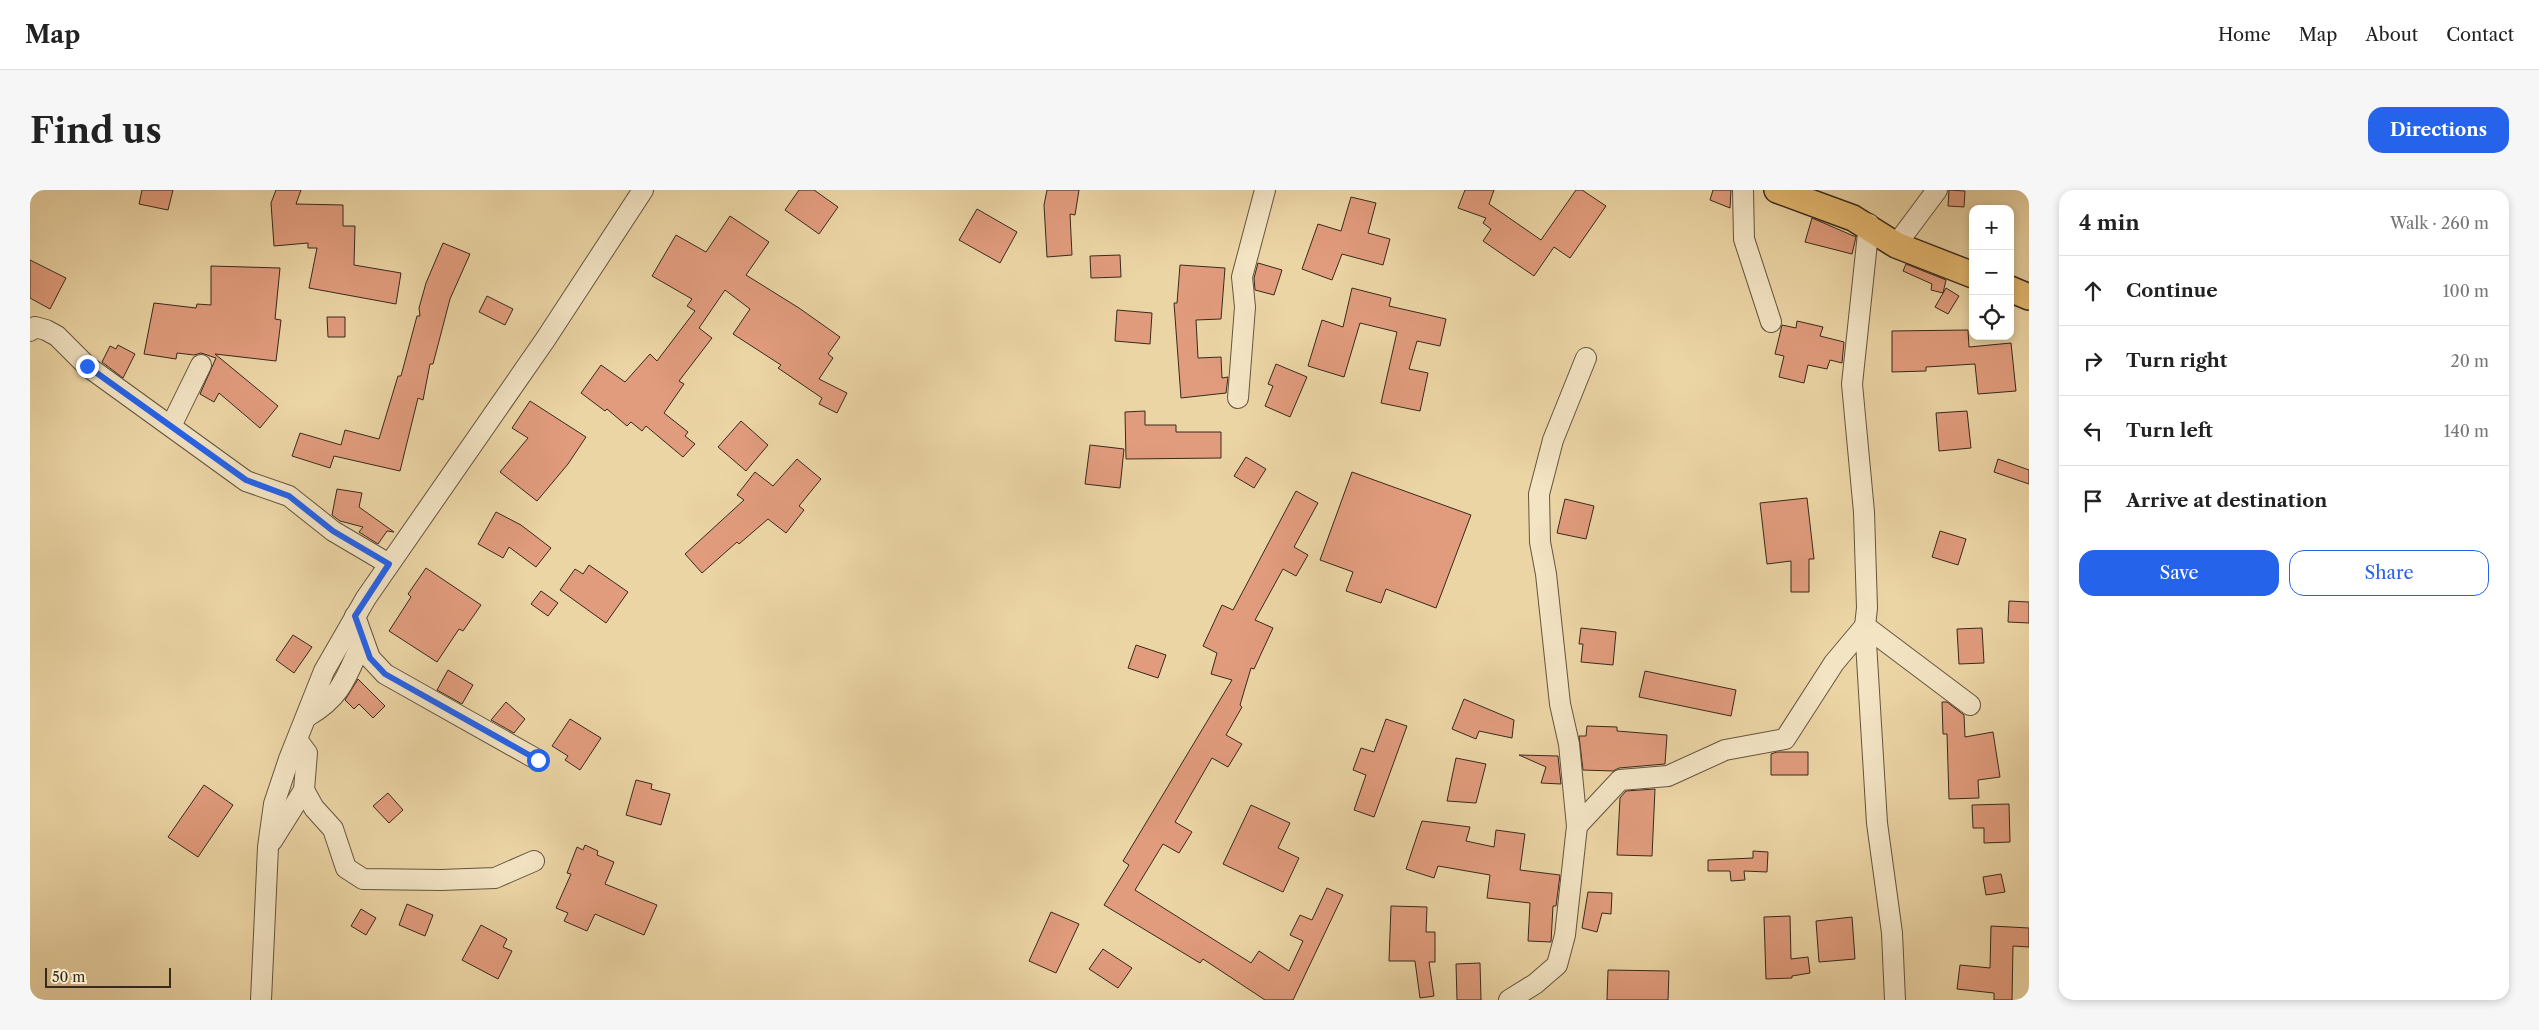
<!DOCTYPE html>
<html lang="en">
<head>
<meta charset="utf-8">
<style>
  :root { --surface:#fff; --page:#f6f6f6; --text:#222; --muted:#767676; --line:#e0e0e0; --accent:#2563eb }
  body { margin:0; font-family:"Libre Caslon Text",serif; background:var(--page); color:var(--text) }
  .controls { position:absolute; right:15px; top:15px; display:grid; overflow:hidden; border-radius:10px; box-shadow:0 2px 8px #0003 }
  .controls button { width:45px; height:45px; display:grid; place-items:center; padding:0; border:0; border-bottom:1px solid var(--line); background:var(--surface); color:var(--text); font:25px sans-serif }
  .scale { position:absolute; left:15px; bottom:12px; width:126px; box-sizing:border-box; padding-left:5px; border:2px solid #372a1d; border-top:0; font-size:14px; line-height:18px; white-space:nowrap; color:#372a1d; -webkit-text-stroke:4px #f3e4c4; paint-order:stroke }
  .stop { position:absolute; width:15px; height:15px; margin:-11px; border:4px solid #2563eb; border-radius:50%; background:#fff }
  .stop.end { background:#2563eb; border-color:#fff; box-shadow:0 1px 5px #0008 }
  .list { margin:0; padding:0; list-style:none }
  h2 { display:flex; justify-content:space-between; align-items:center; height:65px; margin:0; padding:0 20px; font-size:21px }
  h2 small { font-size:16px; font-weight:400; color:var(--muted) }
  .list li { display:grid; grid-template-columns:32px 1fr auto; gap:15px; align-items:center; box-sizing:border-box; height:70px; padding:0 20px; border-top:1px solid var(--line) }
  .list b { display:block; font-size:19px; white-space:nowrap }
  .list em { font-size:16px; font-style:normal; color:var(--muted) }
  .actions { display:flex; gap:10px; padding:15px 20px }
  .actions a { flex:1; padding:11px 0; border:1px solid var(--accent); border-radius:15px; text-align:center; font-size:18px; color:var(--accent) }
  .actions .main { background:var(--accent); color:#fff }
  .icon { flex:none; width:28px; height:28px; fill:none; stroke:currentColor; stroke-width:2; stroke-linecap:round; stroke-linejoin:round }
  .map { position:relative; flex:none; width:1999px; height:810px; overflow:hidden; border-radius:15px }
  header { display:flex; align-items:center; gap:30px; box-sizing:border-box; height:70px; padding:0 25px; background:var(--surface); border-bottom:1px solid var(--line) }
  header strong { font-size:24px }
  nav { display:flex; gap:28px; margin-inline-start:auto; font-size:18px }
  .intro { display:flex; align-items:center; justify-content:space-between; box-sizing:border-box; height:120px; padding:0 30px }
  h1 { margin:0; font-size:35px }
  .button { padding:12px 22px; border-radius:15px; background:var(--accent); color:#fff; font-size:18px; font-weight:700 }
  main { display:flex; gap:30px; padding:0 30px }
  aside { flex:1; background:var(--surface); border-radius:15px; box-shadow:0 2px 8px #0003 }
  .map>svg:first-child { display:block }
</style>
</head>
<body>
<header>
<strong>Map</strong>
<nav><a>Home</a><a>Map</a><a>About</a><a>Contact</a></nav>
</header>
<div class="intro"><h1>Find us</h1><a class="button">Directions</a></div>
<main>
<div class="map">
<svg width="1999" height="810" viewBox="0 0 1999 810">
  <rect width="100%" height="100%" fill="#ecd5a5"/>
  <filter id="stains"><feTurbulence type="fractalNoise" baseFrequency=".004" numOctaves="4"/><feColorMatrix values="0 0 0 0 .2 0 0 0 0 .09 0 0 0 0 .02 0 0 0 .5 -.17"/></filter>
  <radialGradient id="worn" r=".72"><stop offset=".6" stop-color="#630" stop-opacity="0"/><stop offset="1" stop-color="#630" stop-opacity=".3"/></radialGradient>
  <g fill="#e19c7d" stroke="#372a1d">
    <path d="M112,0H143L138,20L109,14Z"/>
    <path d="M246,0H271L266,14L313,15V36H325L324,75L371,83L366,114L279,98L287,58H278V53L244,56L241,13Z"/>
    <path d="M769,0H784L808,17L789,44L755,20Z"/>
    <path d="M1017,0H1049L1045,25L1040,24L1042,65L1017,67L1014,15Z"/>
    <path d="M1435,0H1464L1459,14L1511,50L1546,0H1552L1576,16L1540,68L1524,57L1504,86L1453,51L1461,39L1453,33L1456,28L1428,18Z"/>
    <path d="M1683,0H1701L1700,18L1680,10Z"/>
    <path d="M1919,0L1935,1L1934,17L1918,16Z"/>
    <path d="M1321,7L1346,13L1338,43L1360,49L1353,75L1312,64L1302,90L1272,79L1288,34L1311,41Z"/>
    <path d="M947,19L987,42L970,73L929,50Z"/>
    <path d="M700,26L739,52L716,85L769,118L810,147L798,164L803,168L789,189L817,203L807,223L789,214L792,208L748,178L751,175L703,144L720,119L695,100L669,138L682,148L649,191L654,194L634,223L658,242L655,246L665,254L653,267L616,236L612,241L601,232L597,236L577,219L575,221L551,203L571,175L595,192L620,164L627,171L665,121L657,116L662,109L622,86L646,45L676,62Z"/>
    <path d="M1782,28L1826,47L1822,64L1775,52Z"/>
    <path d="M413,53L440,64L420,109L403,174H400L393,210L388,208L370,281L304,266L300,278L262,266L270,243L311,255L315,240L349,249L368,186H371L387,126H390L389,118L396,93Z"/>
    <path d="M1090,65L1091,87L1061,88L1060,66Z"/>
    <path d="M0,70L36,88L20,119L0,108Z"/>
    <path d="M1228,73L1252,80L1244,105L1225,100L1224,88Z"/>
    <path d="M1876,74L1916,90L1913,103L1901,100L1902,94L1873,81Z"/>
    <path d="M1150,75L1195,78L1191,129L1166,130L1168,168L1191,167L1192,188L1198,187L1196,203L1151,208L1144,113H1147Z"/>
    <path d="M181,76L250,78L245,129L251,130L246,171L185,164L248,216L230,238L189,203L184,212L170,204L186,168L171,163L164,165L147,163L146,169L114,164L124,113L166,118L167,114L181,115Z"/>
    <path d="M1322,98L1361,108L1359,116L1416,129L1410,156L1387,151L1379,179L1398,183L1390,221L1351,213L1367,142L1330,133L1314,187L1278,176L1292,130L1313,137Z"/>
    <path d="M1916,98L1929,106L1918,124L1905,117Z"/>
    <path d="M457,106L483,119L475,135L449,122Z"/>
    <path d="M1087,120L1122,123L1120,154L1085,151Z"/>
    <path d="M297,127H315V147H298Z"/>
    <path d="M1767,131L1793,137L1790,146L1814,152L1812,173L1800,170L1797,179L1778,175L1774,193L1749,187L1754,166L1745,164L1752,135L1766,138Z"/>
    <path d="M1938,140L1939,157L1981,153L1986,201L1948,204L1945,174L1896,177V181L1862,182V141Z"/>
    <path d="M88,155L105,164L93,188L72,172L80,156L86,159Z"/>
    <path d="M1246,174L1277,187L1260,227L1235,216L1243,196L1238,194Z"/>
    <path d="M500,211L556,247L538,274L507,311L470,282L498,248L482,238Z"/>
    <path d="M1115,221V235H1146V242H1191V268L1096,269L1095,222Z"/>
    <path d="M1937,221L1941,258L1909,261L1906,223Z"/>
    <path d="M711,231L738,255L716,281L688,257Z"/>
    <path d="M1060,255L1094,259L1090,298L1055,294Z"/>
    <path d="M1216,267L1236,279L1224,298L1204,286Z"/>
    <path d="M767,269L791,289L769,316L774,320L756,343L738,329L709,354L707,352L672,383L655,364L714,310L707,305L725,282L743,296Z"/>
    <path d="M1968,269L1999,280V294L1964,282Z"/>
    <path d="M1322,282L1441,325L1406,418L1356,399L1351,413L1316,401L1323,382L1290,370Z"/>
    <path d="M307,299L332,303L329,317L364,342L357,341L348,354L329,342L333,337L310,331L302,325Z"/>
    <path d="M1266,301L1288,313L1264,357L1278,365L1266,386L1253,379L1225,430L1243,438L1224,479L1221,478L1210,515L1212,517L1196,545L1212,554L1198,577L1182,568L1145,632L1162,642L1149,663L1133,654L1105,700L1221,773L1229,761L1259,781L1273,751L1260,745L1270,725L1282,730L1297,698L1313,705L1263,810H1235L1173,769L1170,773L1074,715L1099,675L1093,671L1202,490L1181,484L1187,463L1173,456L1192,415L1203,420Z"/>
    <path d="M1777,308L1784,369H1779V402H1761V371L1737,374L1730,313Z"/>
    <path d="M1535,309L1564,316L1556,349L1527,343Z"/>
    <path d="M466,322L491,335L521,358L506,377L479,357L473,368L448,354Z"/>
    <path d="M1910,341L1936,349L1928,375L1902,367Z"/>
    <path d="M559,375L598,402L576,433L530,400L545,379L553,384Z"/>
    <path d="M396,378L451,415L433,441L429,439L407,472L359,441L381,407L378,404Z"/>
    <path d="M511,401L528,413L518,426L501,414Z"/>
    <path d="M1979,411L1999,412V433L1978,432Z"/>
    <path d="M1551,438L1586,442L1583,475L1551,472L1553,454H1549Z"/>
    <path d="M1952,438L1954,473L1929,474L1927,439Z"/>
    <path d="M263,445L282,457L264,483L246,470Z"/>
    <path d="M1106,455L1136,465L1128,488L1098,478Z"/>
    <path d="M418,480L443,495L432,514L407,500Z"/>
    <path d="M1615,481L1706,500L1701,526L1609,507Z"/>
    <path d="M328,489L355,516L343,528L329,514L324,519L315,510Z"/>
    <path d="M1434,509L1484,530L1482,548L1449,541L1446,549L1422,539Z"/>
    <path d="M476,512L495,529L484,543L461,530Z"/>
    <path d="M1912,512H1917L1934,525L1935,547L1963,542L1970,587L1948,590L1949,608L1919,609L1917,544H1913Z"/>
    <path d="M540,529L571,548L550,580L535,570L538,566L522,556Z"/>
    <path d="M1356,529L1377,536L1344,627L1324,620L1336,585L1323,580L1331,558L1344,562Z"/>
    <path d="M1557,536L1587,537V541L1637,545L1635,574L1589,578L1583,581L1553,580L1549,546H1556Z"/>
    <path d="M1747,562H1778V585H1741V564Z"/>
    <path d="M1489,565L1528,566L1531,594L1511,593L1516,577Z"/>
    <path d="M1426,568L1456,574L1446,613L1417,611Z"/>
    <path d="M606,590L622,594L621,599L640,604L631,635L596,625Z"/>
    <path d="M174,595L203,615L168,667L138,647Z"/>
    <path d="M1625,599L1622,666L1587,665L1590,608L1596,601Z"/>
    <path d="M358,603L373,620L359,633L343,616Z"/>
    <path d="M1979,614L1980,652L1954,653V638H1943L1942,615Z"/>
    <path d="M1221,615L1260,633L1248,658L1269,668L1253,702L1193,674Z"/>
    <path d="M1392,631L1440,637L1436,651L1464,657L1466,640L1495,644L1490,680L1530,685L1526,716H1523L1521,752L1498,751L1500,713L1457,708L1460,685L1408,676L1404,688L1376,679Z"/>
    <path d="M555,655L568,661L567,665L584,672L575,694L627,715L614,745L565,724L557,741L534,731L538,723L526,718L541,684L537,683L547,657L553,660Z"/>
    <path d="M1723,661L1738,662L1737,682L1714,681L1715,690L1701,691L1700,681H1678V670L1723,668Z"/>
    <path d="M1971,684L1975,702L1956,705L1953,687Z"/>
    <path d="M1558,702L1582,703L1581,724L1572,723L1567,742L1552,738Z"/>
    <path d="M377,714L403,725L395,746L369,735Z"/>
    <path d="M1361,716L1397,717L1396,742H1405V772H1399L1404,806L1390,808L1385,771H1359Z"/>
    <path d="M331,719L346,728L336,745L321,736Z"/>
    <path d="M1021,722L1049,734L1026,783L999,771Z"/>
    <path d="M1760,726L1761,769L1778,767L1780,783L1762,786V788L1736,789L1734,727Z"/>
    <path d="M1822,727L1825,769L1789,772L1786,731Z"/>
    <path d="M451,735L477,749L473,757L482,761L468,789L432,770Z"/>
    <path d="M1961,736L1999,738V757L1983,756L1982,810H1964V803L1927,799L1930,775L1960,778Z"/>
    <path d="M1073,759L1102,778L1088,798L1059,779Z"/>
    <path d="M1450,773L1451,810H1427L1426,774Z"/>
    <path d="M1578,780L1639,781L1638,810H1577Z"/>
  </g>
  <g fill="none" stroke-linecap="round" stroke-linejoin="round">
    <defs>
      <g id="minor">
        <path d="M1713,0L1714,49L1741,132"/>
        <path d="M1830,31L1839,34L1822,194L1834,322L1837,418L1835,436L1847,633L1862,743L1865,810"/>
        <path d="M1866,55L1907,0"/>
        <path d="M0,141L5,137L16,140L27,146L57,176L216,291L259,306L303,341L359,374"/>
        <path d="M1208,208L1215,117L1212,87L1235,0"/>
        <path d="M141,236L171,175"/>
        <path d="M325,426L340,468L355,484L508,570"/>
        <path d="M278,526C313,506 317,484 333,450"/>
        <path d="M274,600L284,618L303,639L316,678L333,689L411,690L465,688L504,671"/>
        <path d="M1547,636L1590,590L1638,586L1695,560L1755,549L1804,473L1835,436L1940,515"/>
        <path d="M242,651L274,600L277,563L268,551"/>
        <path d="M231,810L238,657L244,614L259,569L294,481L336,408L515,150L613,0"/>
        <path d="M1479,810L1505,794L1527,775L1535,745L1547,636L1539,554L1530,514L1516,384L1510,352L1509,304L1523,250L1556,168"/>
      </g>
      <g id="major">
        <path d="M1747,0L1823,28L1866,55L1943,85"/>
        <path d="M1980,99L1999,107"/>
      </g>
    </defs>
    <use href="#minor" stroke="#64553f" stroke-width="22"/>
    <use href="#major" stroke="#372a1d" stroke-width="28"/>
    <use href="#minor" stroke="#f3e4c4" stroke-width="20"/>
    <use href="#major" stroke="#e6ba72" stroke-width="25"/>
  </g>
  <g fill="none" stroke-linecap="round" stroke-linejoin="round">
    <path stroke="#2563eb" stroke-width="6" d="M57,176L216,290L259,306L303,341L359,374L325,426L340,468L355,484L508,570"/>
  </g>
  <rect width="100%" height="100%" filter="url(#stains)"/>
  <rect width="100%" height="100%" fill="url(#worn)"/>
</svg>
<div class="controls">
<button>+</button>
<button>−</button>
<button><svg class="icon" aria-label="locate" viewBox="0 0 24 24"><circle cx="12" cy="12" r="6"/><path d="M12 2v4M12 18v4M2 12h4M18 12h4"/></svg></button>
</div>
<div class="scale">50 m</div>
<div class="stop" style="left:508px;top:570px"></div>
<div class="stop end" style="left:57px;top:176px"></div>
</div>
<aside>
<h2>4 min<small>Walk · 260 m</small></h2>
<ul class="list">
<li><svg class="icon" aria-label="ahead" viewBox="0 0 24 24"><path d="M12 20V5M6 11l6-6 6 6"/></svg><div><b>Continue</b></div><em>100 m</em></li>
<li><svg class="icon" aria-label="right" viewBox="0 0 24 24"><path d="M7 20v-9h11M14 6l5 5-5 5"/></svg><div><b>Turn right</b></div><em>20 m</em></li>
<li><svg class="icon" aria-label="left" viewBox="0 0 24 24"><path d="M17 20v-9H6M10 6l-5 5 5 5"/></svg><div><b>Turn left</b></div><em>140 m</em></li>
<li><svg class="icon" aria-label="arrive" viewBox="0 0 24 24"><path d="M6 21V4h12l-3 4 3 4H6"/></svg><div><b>Arrive at destination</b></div></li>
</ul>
<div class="actions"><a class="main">Save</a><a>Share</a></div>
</aside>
</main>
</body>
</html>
